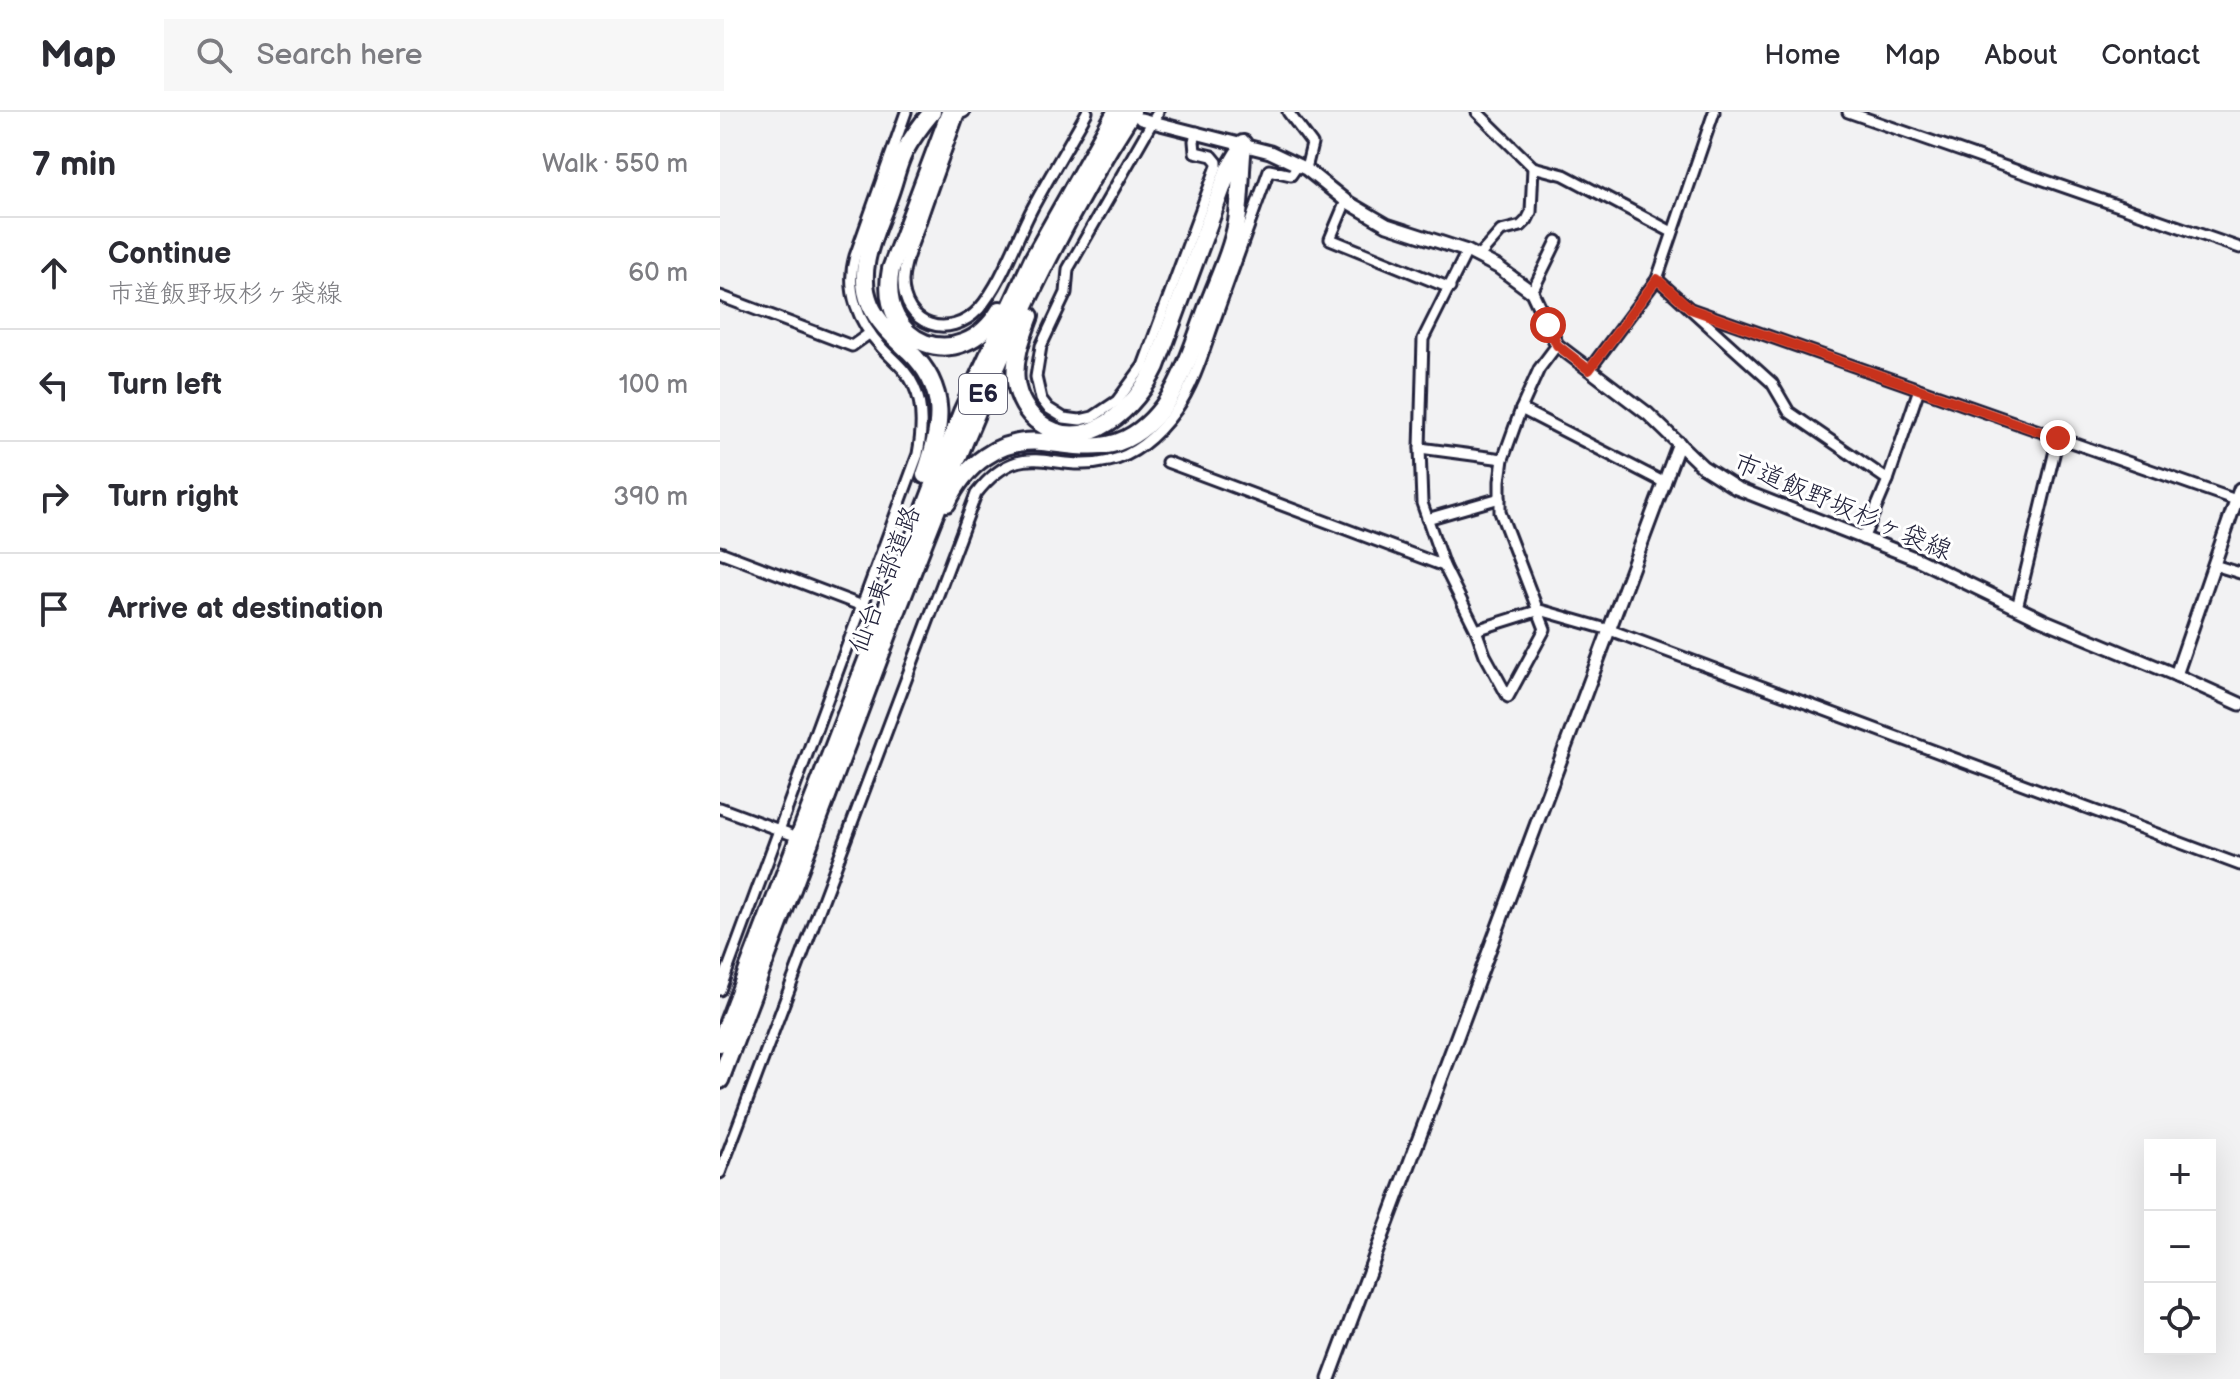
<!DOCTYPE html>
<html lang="en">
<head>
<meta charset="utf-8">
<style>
  :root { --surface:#fff; --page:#f7f7f7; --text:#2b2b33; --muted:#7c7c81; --line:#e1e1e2 }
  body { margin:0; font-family:"Balsamiq Sans","Klee One",sans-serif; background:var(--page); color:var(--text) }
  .controls { position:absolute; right:24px; bottom:24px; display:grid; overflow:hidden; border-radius:0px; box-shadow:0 8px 32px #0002 }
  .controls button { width:72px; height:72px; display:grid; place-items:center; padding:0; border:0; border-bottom:2px solid var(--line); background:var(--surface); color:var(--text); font:40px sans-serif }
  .stop { position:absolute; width:24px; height:24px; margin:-18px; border:6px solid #c8321e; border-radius:50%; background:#fff }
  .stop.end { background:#c8321e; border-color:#fff; box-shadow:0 2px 8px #0008 }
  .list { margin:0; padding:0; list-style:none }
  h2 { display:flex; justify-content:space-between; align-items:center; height:104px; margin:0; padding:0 32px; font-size:34px }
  h2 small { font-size:26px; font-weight:400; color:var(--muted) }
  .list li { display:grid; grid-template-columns:52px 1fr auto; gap:24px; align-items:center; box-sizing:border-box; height:112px; padding:0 32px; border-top:2px solid var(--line) }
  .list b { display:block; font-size:30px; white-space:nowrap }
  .list p { margin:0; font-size:26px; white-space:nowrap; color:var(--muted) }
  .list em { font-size:26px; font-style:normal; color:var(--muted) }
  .icon { flex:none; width:44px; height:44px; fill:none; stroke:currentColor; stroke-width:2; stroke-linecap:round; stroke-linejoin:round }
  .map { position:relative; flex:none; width:1520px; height:1267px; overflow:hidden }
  header { display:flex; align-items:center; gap:48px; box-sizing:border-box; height:112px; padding:0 40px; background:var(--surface); border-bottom:2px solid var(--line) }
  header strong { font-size:38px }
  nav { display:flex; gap:44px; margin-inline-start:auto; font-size:28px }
  .search { width:560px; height:72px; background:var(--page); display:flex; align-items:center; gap:20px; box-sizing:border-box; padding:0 28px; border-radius:0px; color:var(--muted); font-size:30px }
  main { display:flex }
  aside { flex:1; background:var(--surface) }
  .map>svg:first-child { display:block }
</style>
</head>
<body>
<header>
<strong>Map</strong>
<div class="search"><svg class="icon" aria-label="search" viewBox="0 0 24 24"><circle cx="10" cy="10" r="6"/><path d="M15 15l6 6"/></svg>Search here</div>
<nav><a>Home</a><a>Map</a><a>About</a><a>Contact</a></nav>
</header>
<main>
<aside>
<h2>7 min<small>Walk · 550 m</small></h2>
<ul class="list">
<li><svg class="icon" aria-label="ahead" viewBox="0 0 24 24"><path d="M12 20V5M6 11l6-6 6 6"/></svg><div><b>Continue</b><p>市道飯野坂杉ヶ袋線</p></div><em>60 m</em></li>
<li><svg class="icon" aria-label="left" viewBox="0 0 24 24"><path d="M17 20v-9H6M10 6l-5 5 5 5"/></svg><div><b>Turn left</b></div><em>100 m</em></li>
<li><svg class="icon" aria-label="right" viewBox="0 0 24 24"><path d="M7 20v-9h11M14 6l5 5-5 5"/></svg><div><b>Turn right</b></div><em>390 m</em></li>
<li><svg class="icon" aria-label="arrive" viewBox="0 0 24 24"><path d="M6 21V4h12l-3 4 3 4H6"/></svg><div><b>Arrive at destination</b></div></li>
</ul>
</aside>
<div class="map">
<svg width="1520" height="1267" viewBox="0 0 1520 1267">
  <rect width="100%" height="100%" fill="#f2f2f3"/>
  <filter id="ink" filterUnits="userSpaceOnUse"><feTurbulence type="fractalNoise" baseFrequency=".0125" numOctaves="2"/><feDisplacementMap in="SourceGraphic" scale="16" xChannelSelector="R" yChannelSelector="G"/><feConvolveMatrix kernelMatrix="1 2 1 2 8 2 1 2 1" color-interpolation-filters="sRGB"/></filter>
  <g filter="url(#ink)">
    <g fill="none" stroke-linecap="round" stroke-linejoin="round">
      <defs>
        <g id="minor">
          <path d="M244,0L239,2C225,41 211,78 198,117C192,133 184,151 183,169C183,214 229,229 259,197C283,169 296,127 313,95C330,63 349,32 367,0"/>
          <path d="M438,0L348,157L346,181L321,234L316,265L321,287L328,296L344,306L360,308L373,305L397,289L423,254L497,54V50L492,44L475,40L474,29L477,20"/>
          <path d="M568,0L592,32L586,57"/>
          <path d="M757,0L813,55L844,63L952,120"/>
          <path d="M1128,0L1520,136"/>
          <path d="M626,89L610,127L730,176"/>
          <path d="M747,139L703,227L700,336L702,391L724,454L756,518L765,543L788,585L825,517L780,400V369L783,347L801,297L819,257L837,233"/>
          <path d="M758,145L781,119L801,114L807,108L811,100L813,55"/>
          <path d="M937,167L1052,271L1069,300L1168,368"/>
          <path d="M812,180L837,129"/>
          <path d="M0,184L132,234L150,221"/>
          <path d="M971,197L1516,388"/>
          <path d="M869,258L937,167L994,0"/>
          <path d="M801,297L945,371"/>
          <path d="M700,336L783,347"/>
          <path d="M447,350L724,454"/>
          <path d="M707,407L780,386"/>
          <path d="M1143,427L1168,368L1199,277"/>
          <path d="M0,440L153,498"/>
          <path d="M1494,453L1520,461"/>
          <path d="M1297,496L1338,326"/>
          <path d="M756,518L820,498L890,518L1520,753"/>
          <path d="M0,696L70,722"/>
          <path d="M0,878L198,342C202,320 204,294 194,274C187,258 173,248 162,236C138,210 125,178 135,144L186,0"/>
          <path d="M0,1061L256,382C304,321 331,363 389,349C417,343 440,320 456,298C476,270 485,234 497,202C514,154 532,106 549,58L571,63L578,53"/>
        </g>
        <g id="tertiary">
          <path d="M421,7L550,40L586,57L626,89L667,113L747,139L778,155L812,180L837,233L928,302L983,355L1016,376L1197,447L1323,508L1456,563L1520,592"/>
          <path d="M1456,563L1520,377"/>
          <path d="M609,1267L959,331"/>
        </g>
        <g id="motorway">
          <path d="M230,0L171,157C156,233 240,265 280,198"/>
          <path d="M310,204C302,225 293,247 296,270C298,286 307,302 320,311C366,346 417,294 436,254L509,57L518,42"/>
          <path d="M205,363C222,315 229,277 189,239C174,225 158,211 150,192C135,156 156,120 168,86C174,71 177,54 184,40C192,25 202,12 212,0"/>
          <path d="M227,391C245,353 279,326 322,330C351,333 379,340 406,327C456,302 471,238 489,191C499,165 512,138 517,110C521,84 520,58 523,32"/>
          <path d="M0,931L242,300L313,147L396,0"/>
          <path d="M0,968C58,815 115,662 173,509C241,334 309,159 412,0"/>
        </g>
      </defs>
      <use href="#minor" stroke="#22223b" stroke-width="15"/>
      <use href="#tertiary" stroke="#22223b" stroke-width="17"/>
      <use href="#motorway" stroke="#22223b" stroke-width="22"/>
      <use href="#minor" stroke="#fff" stroke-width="9"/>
      <use href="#tertiary" stroke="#fff" stroke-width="11"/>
      <use href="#motorway" stroke="#fff" stroke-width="16"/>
    </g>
  </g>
  <g fill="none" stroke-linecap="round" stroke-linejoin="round" filter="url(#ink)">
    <path stroke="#c8321e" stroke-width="10" d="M828,213L837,233L869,258L937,167L971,197L1338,326"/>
  </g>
  <g text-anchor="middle" stroke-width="6" stroke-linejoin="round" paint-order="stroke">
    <rect fill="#fff" stroke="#646476" stroke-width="2" x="239" y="262" width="48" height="40" rx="6"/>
    <g font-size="24" font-weight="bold" fill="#22223b">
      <text x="263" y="290">E6</text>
    </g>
    <g font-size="26" fill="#22223b" stroke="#fff">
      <text transform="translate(1123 394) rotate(23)" y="9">市道飯野坂杉ヶ袋線</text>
      <text transform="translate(164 467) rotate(-69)" y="9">仙台東部道路</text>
    </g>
  </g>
</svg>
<div class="controls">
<button>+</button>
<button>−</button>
<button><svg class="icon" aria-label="locate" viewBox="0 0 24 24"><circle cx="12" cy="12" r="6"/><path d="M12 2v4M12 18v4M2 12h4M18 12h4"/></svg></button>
</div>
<div class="stop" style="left:828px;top:213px"></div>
<div class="stop end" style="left:1338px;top:326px"></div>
</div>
</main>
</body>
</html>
